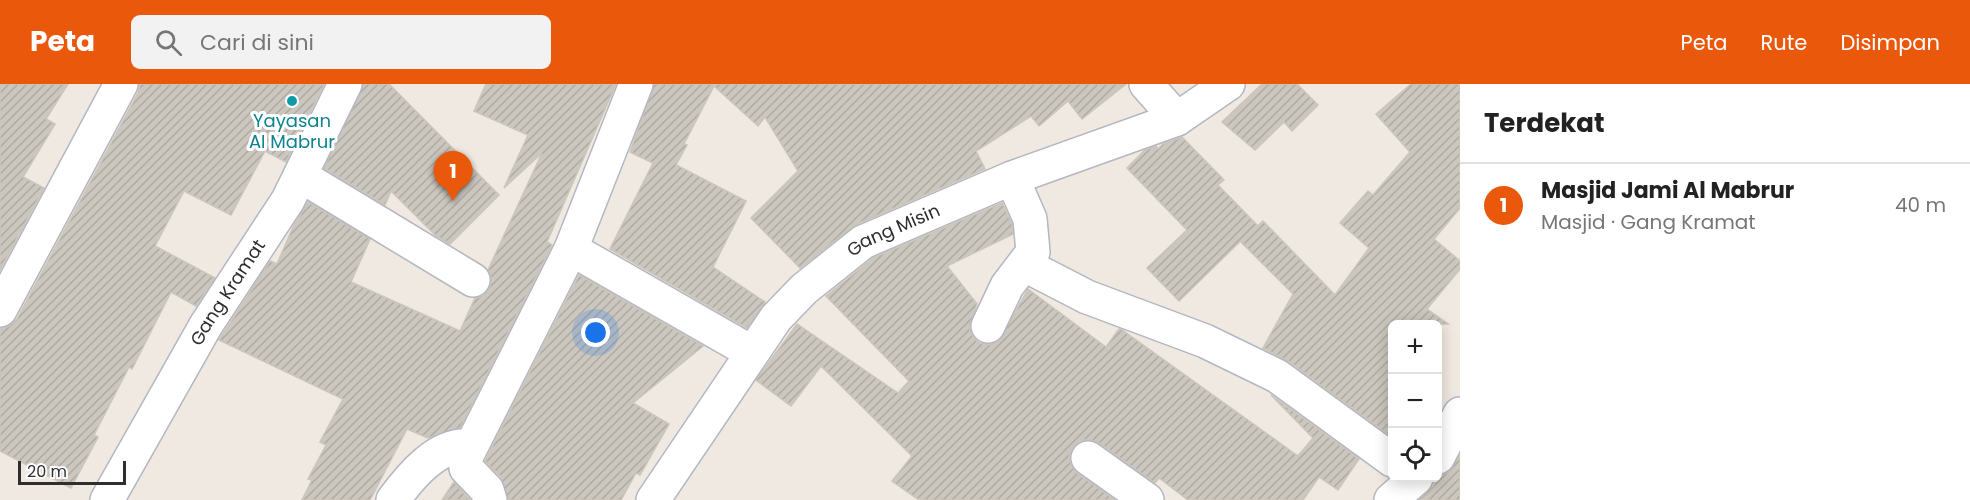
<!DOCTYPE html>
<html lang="id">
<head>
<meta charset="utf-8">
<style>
  :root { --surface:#fff; --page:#f2f2f2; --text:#222; --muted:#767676; --line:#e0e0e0; --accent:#ea580c }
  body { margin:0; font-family:Poppins,sans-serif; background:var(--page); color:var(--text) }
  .controls { position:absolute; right:18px; bottom:18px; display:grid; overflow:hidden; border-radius:9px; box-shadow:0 3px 15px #0003 }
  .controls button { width:54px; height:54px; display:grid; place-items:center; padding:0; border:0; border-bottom:2px solid var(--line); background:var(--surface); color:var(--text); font:30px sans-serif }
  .scale { position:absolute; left:18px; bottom:15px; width:108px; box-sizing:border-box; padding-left:6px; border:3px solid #2e2e2e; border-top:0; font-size:16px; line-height:21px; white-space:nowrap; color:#2e2e2e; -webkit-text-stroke:4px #fff; paint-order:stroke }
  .you { position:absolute; left:596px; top:249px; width:21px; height:21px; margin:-15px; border:4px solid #fff; border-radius:50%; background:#1a73e8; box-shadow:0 0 0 9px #1a73e833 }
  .badge { display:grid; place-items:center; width:39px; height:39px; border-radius:50%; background:var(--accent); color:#fff; font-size:20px; font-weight:700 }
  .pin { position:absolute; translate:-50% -50px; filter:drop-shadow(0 2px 3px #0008) }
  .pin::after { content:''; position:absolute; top:32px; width:21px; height:18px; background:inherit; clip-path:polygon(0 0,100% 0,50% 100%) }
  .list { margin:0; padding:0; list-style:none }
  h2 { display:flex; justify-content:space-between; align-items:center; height:78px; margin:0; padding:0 24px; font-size:26px }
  h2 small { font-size:20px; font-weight:400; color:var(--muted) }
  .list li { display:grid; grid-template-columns:39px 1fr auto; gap:18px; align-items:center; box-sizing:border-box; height:84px; padding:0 24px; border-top:2px solid var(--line) }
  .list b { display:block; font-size:22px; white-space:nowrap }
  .list p { margin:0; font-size:20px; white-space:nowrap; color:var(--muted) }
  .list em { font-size:20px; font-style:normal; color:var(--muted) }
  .icon { flex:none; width:33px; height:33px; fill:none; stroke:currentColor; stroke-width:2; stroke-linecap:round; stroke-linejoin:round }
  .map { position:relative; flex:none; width:1460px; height:416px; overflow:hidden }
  header { display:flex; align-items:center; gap:36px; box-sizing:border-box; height:84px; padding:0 30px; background:var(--accent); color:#fff }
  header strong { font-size:28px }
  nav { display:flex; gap:33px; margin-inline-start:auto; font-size:21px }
  .search { width:420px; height:54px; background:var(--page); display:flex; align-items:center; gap:15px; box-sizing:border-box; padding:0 21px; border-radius:9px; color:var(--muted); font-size:22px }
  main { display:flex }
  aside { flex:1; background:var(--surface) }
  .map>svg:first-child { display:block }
</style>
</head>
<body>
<header>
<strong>Peta</strong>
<div class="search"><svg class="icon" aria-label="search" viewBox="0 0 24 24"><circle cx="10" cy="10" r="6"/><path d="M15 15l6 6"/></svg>Cari di sini</div>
<nav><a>Peta</a><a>Rute</a><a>Disimpan</a></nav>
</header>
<main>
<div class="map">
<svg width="1460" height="416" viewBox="0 0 1460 416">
  <defs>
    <pattern id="building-hatch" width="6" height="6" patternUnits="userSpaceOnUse" patternTransform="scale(1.5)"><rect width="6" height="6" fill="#cbc7bf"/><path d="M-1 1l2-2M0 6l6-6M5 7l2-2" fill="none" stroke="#afaba4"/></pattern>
  </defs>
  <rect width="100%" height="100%" fill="#efe9e1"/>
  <g fill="url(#building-hatch)" stroke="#cbc5ba" stroke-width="1.5">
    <path d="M0,0H68L46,35L55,40L23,93L44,104L0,186Z"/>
    <path d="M140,0H324L286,78L265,67L231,131L184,107L155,162L215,194L196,222L171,208L132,285L129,283L94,351L98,353L71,404L0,367V245L9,242L17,235L138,9Z"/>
    <path d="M364,0H389L499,111L450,160L435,151L391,107L385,121L324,84Z"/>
    <path d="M486,0H616L547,158L552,161L460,344L428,354L407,345L370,416H302L312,396L308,395L326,361L320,358L343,315L219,256L270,177L277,180L293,143L308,118L370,155L351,198L460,247L475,214L483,212L489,205L492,196L488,186L542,69L504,104L528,51L474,27Z"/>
    <path d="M654,0H1126L1082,35L1068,17L1039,42L1031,32L976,67L985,85L855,141L800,184L751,134L798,87L765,33L758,42L714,2L684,60L687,61L676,81L746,117L713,183L765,218L747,244L610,165L653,79L630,68Z"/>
    <path d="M1262,0H1297L1318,21L1292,47L1284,38L1255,66L1222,38Z"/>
    <path d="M1411,0H1460V124L1434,155L1460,177V185L1427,225L1448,240H1392V353L1288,277L1263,264L1293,210L1241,158L1263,137L1335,211L1369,164L1340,139L1368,107L1373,111L1410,68L1376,30Z"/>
    <path d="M1182,53L1224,96L1218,101L1257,141L1179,217L1147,184L1187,146L1127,84L1144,67L1156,62L1158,65L1163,60Z"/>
    <path d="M1002,119L1012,140L1013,150L947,182L977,220L969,243L973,253L979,259L989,261L999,257L1028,205L1106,263L1119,245L1122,246L1298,372L1313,354L1271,311L1359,375L1338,406L1319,393L1303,416H1188L1159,394L1155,399L1099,359L1089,355L1080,357L1072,364L1069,373L1071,381L1077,389L1115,416H919L892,397L912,372L821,282L791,322L756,296L797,240L898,309L909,297L826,212L873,174Z"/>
    <path d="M579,191L703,262L633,319L669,340L640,391L636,389L621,416H508L501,393L485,377Z"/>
    <path d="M1460,371V416H1419L1434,401V393L1449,388Z"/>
    <path d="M454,398L470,416H442Z"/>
  </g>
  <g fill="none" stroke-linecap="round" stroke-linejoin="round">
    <defs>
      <g id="minor">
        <path d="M1146,0L1177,35"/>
        <path d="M301,92L473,196"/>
        <path d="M571,165L751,268"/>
        <path d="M1025,181L1087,213L1205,257L1277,292L1392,376"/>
        <path d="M0,226L121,0"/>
        <path d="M988,242L1007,202L1033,168L1030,135L1012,94"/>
        <path d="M1438,373L1460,330"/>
        <path d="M1088,374L1147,416"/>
        <path id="s1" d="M107,416L206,241L288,116L345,0"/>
        <path d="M393,416C410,393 437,359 470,362"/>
        <path d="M490,416L487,406L466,384V373L571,165L636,0"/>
        <path id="s2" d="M653,416L776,234L804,205L863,158L1012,94L1177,35L1228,0"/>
        <path d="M1391,416L1416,394"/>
      </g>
    </defs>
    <use href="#minor" stroke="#b4b7c1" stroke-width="36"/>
    <use href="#minor" stroke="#fff" stroke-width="33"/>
  </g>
  <circle fill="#0f9aa8" stroke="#fff" stroke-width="2" cx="292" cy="17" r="6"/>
  <g text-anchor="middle" stroke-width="6" stroke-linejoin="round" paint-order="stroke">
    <g font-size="18" fill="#0d838f" stroke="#fff">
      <text x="292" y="43">Yayasan<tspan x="292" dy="21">Al Mabrur</tspan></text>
    </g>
    <g font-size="18" fill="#2e2e2e" stroke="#fff">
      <text dy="6" stroke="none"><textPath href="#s2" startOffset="368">Gang Misin</textPath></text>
      <text dy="6" stroke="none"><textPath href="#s1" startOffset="240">Gang Kramat</textPath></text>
    </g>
  </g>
</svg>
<div class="controls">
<button>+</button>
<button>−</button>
<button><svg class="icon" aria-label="locate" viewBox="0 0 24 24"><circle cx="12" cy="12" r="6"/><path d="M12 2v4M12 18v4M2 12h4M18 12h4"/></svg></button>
</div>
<div class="scale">20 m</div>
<div class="you"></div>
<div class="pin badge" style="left:453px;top:117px">1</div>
</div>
<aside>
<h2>Terdekat<small></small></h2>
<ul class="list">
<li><span class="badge">1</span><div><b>Masjid Jami Al Mabrur</b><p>Masjid · Gang Kramat</p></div><em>40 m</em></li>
</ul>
</aside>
</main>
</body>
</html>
